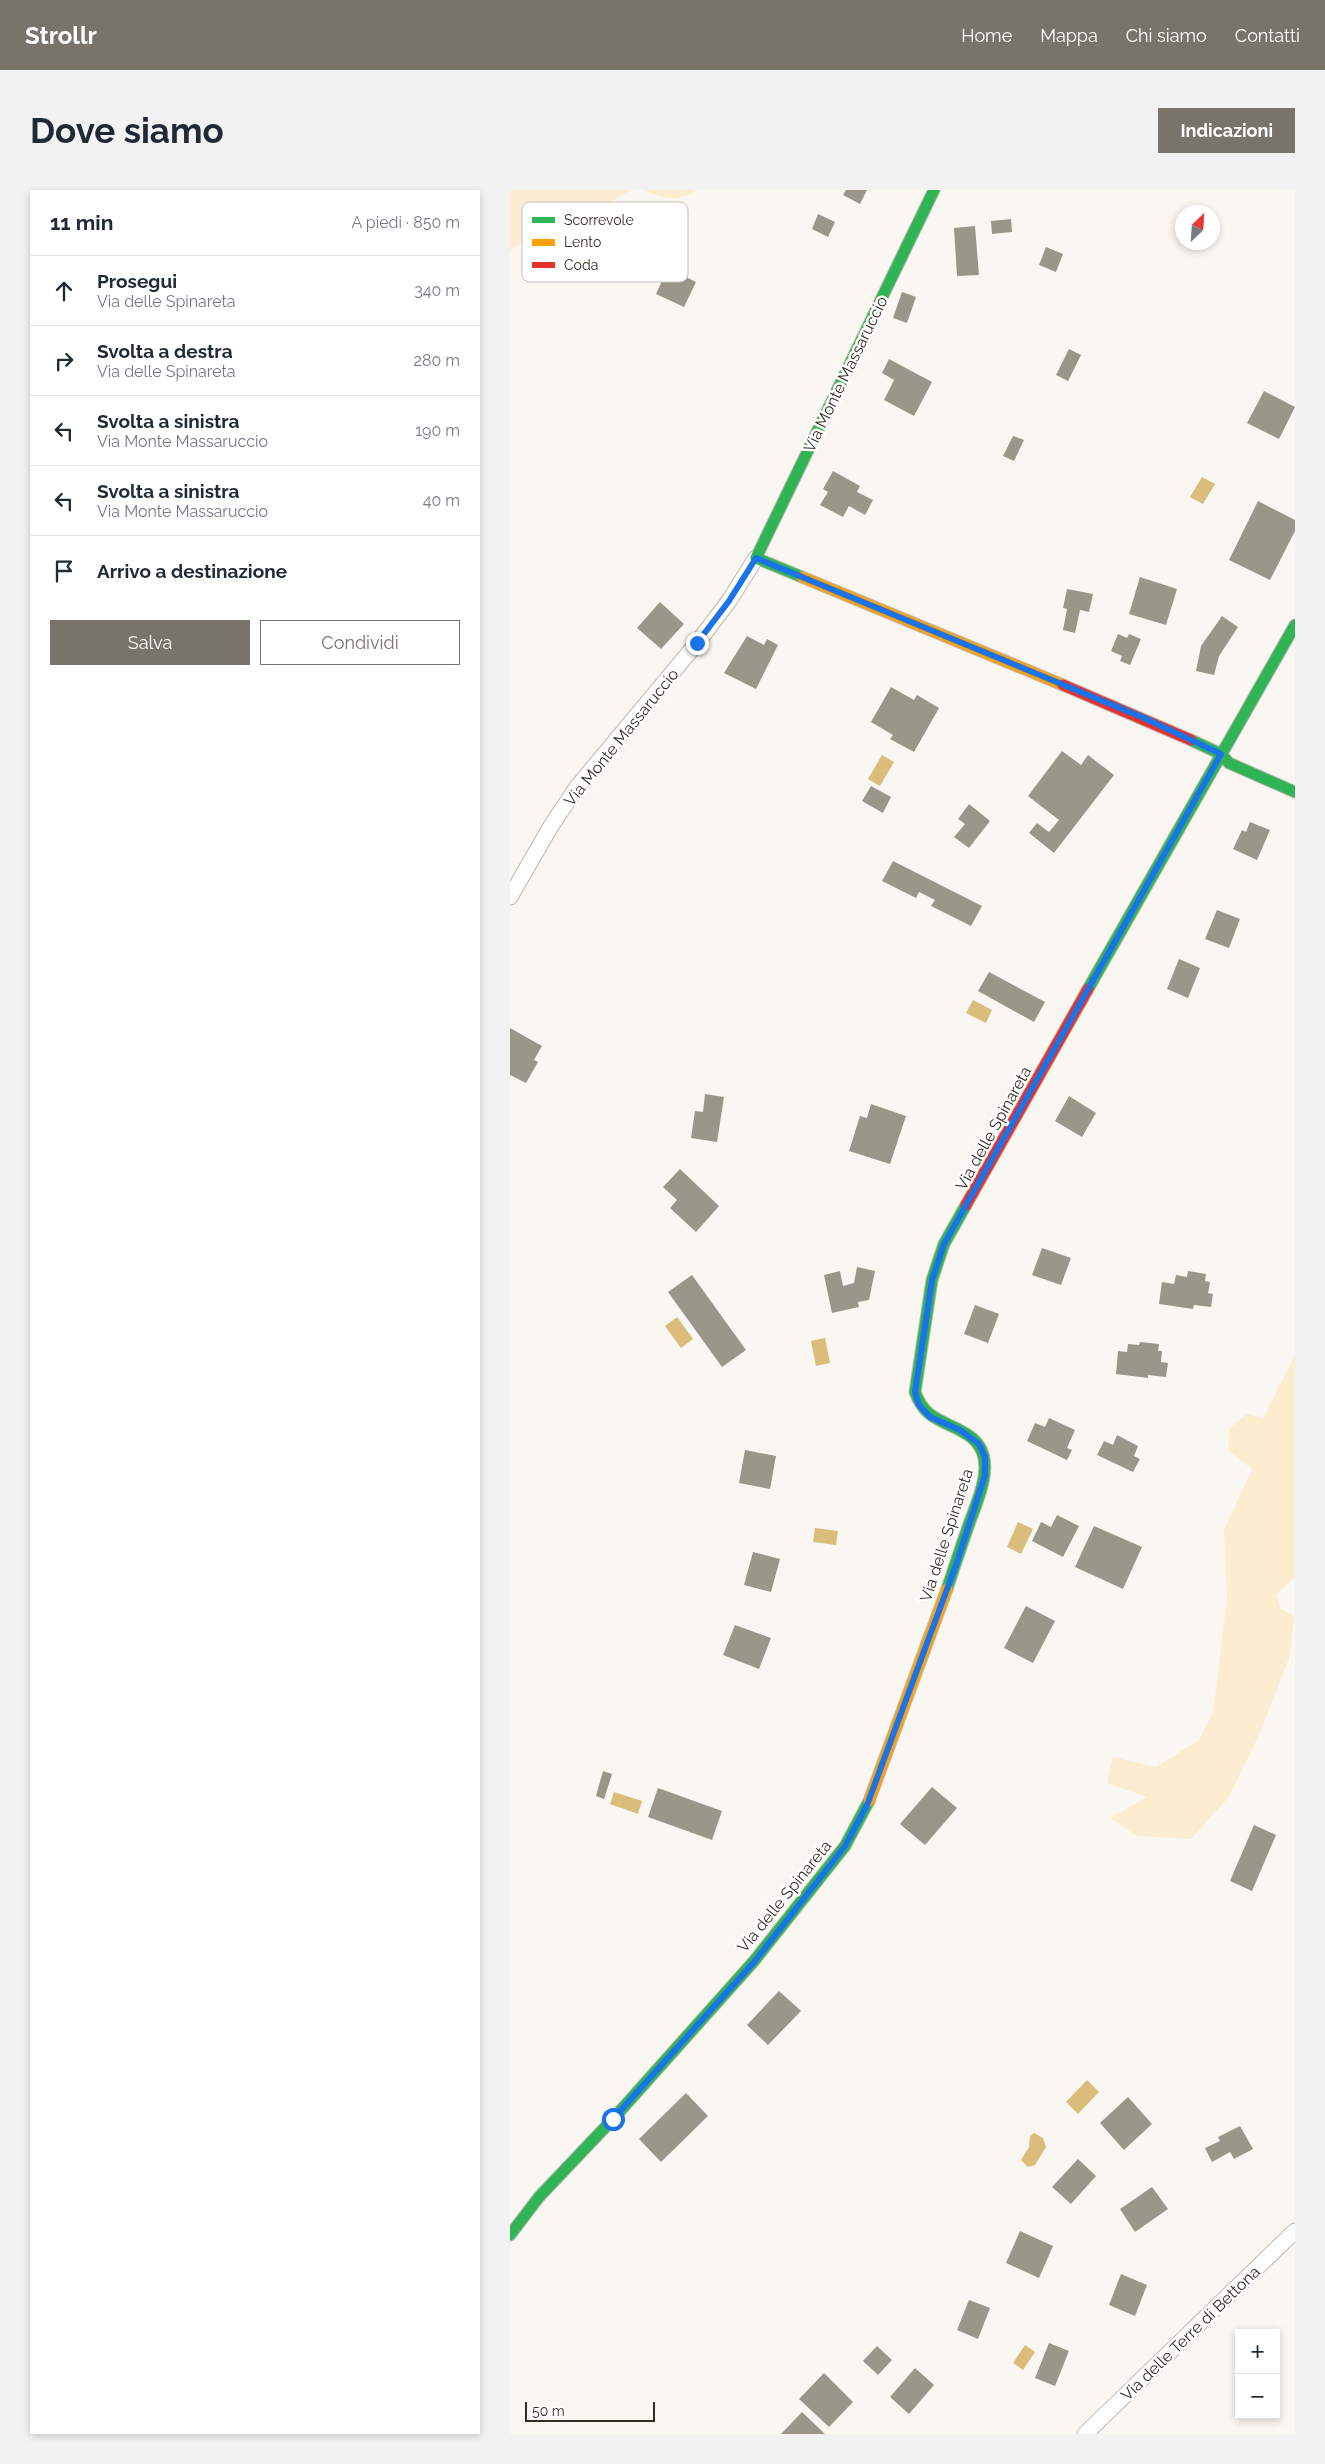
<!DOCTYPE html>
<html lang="it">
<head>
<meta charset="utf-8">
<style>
  :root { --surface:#fff; --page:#f2f2f3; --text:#1f2937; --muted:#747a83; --line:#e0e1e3; --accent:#78746b }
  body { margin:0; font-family:Raleway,sans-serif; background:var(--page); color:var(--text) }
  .controls { position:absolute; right:15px; bottom:15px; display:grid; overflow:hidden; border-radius:0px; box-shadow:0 2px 8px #0003 }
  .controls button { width:45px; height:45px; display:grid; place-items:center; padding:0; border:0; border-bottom:1px solid var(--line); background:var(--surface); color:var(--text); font:25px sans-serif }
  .compass { position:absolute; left:665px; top:15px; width:45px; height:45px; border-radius:50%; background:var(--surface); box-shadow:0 2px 8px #0003; rotate:25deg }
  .scale { position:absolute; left:15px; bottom:12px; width:130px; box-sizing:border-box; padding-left:5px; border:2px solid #322d23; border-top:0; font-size:14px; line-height:18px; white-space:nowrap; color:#322d23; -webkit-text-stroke:4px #fff; paint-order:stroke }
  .stop { position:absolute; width:15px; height:15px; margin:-11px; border:4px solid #1a73e8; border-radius:50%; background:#fff }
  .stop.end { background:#1a73e8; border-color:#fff; box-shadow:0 1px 5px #0008 }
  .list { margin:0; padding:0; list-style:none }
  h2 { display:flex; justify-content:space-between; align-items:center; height:65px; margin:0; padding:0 20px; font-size:21px }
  h2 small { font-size:16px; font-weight:400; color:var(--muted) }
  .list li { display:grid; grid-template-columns:32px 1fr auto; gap:15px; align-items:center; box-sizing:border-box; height:70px; padding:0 20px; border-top:1px solid var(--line) }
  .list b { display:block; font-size:19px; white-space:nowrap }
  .list p { margin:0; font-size:16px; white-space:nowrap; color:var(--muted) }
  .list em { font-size:16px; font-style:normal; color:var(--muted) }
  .actions { display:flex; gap:10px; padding:15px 20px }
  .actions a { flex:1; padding:11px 0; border:1px solid var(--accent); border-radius:0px; text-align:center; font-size:18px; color:var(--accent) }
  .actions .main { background:var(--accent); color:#fff }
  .icon { flex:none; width:28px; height:28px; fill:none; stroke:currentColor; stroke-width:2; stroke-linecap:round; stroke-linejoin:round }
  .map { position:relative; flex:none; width:785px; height:2244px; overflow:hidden; border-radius:0px }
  header { display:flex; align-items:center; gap:30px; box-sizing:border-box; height:70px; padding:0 25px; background:var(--accent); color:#fff }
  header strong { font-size:24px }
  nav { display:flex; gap:28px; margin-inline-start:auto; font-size:18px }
  .intro { display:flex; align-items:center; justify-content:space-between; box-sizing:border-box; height:120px; padding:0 30px }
  h1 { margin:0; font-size:35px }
  .button { padding:12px 22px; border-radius:0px; background:var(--accent); color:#fff; font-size:18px; font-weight:700 }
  main { display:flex; gap:30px; padding:0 30px }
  aside { flex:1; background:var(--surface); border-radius:0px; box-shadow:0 2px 8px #0003 }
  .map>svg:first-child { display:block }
</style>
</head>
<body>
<header>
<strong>Strollr</strong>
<nav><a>Home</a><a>Mappa</a><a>Chi siamo</a><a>Contatti</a></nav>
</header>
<div class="intro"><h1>Dove siamo</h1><a class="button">Indicazioni</a></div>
<main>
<aside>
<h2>11 min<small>A piedi · 850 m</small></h2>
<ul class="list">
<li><svg class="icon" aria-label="ahead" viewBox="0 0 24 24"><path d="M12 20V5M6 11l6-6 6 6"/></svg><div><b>Prosegui</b><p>Via delle Spinareta</p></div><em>340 m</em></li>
<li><svg class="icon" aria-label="right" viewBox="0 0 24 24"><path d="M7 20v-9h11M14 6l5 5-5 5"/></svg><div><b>Svolta a destra</b><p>Via delle Spinareta</p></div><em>280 m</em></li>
<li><svg class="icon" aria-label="left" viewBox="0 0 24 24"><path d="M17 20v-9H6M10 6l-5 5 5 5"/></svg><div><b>Svolta a sinistra</b><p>Via Monte Massaruccio</p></div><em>190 m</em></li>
<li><svg class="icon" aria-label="left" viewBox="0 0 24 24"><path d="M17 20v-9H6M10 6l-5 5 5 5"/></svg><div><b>Svolta a sinistra</b><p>Via Monte Massaruccio</p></div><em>40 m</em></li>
<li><svg class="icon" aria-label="arrive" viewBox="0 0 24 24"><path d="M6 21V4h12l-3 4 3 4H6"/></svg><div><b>Arrivo a destinazione</b></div></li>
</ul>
<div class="actions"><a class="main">Salva</a><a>Condividi</a></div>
</aside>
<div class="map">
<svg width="785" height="2244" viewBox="0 0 785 2244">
  <rect width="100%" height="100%" fill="#faf7f2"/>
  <g fill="#fcedd0">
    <path d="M0,0H121L97,14L65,22L0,60Z"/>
    <path d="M132,0H186C165,15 155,7 132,0Z"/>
    <path d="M785,1165V1387L766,1405L771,1419L785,1427L779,1468L749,1545L718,1608L681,1649L627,1646L600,1628L637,1607L597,1593L603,1567L646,1577L689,1550L703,1523L717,1409L714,1340L742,1279L718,1260L720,1238L737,1224L753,1228Z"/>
  </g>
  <g fill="#dabc7b">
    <path d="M692,287L705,294L693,314L680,307Z"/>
    <path d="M372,565L384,572L370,596L358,589Z"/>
    <path d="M463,810L482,820L476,833L456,823Z"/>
    <path d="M167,1127L183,1149L171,1158L155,1136Z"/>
    <path d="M315,1148L320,1173L306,1176L301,1151Z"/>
    <path d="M508,1332L523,1339L511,1364L497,1357Z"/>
    <path d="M305,1338L328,1341L326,1355L303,1352Z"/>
    <path d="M104,1602L132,1611L128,1624L100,1614Z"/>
    <path d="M577,1890L589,1902L568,1924L556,1912Z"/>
    <path d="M524,1943L533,1948L536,1957L525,1975L518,1977L511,1970L519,1957L520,1946Z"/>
    <path d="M515,2155L525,2162L513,2180L503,2173Z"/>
  </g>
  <g fill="#9b968a">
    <path d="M336,0H357L350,14L333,5Z"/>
    <path d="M308,24L325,32L318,47L302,39Z"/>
    <path d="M501,29L502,42L482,44L481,31Z"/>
    <path d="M465,36L469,85L447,86L444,38Z"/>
    <path d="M536,57L553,64L546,82L529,75Z"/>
    <path d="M158,78L186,92L174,117L146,104Z"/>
    <path d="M392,102L406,107L397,133L383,128Z"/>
    <path d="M559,159L571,165L558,191L546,185Z"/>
    <path d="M379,169L422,192L404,226L374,210L384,190L372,183Z"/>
    <path d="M754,201L785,217L769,249L737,233Z"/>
    <path d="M503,246L514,250L504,271L493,266Z"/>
    <path d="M323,281L350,296L347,302L363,310L355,325L339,316L333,327L310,315L318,302L313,299Z"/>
    <path d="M748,311L785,330V341L760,390L719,370Z"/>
    <path d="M630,387L667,399L656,435L619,424Z"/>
    <path d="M557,399L583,404L579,422L570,420L565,443L553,440L557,419L553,418Z"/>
    <path d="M150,412L174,434L151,459L127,438Z"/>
    <path d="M712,426L728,437L709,466L704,485L686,481L691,456Z"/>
    <path d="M608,444L617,448L619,444L631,449L620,475L610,471L612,466L601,461Z"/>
    <path d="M237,446L254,455L257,449L268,455L246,499L214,483Z"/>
    <path d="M381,497L404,510L407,505L429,518L404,562L380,549L383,545L361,532Z"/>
    <path d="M552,561L571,575L578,565L604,585L544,663L519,643L527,633L539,642L549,630L518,606Z"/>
    <path d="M361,596L381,607L373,623L352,611Z"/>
    <path d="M459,614L480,631L459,658L444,647L455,634L448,629Z"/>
    <path d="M740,632L760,640L747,670L723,659L732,640L736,642Z"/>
    <path d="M383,671L472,716L461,736L421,716L425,710L409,702L406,708L372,691Z"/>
    <path d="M707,720L730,729L719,758L695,749Z"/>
    <path d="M669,769L690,778L678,808L657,799Z"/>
    <path d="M479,782L535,812L524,832L468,801Z"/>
    <path d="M0,838L32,856L24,870L28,872L16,893L0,885Z"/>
    <path d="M195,904L214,907L207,952L181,948L185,921L193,922Z"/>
    <path d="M559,906L586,923L572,947L545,931Z"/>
    <path d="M361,914L396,926L380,974L339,961L350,926L357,928Z"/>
    <path d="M170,979L209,1016L186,1042L160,1018L167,1010L153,997Z"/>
    <path d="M532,1058L561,1068L551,1095L522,1085Z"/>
    <path d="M347,1077L365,1081L359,1110L348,1112L349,1117L322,1123L314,1085L330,1081L333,1096L344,1093Z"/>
    <path d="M678,1081L696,1084L695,1091L700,1092L698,1103L703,1104L701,1117L684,1115L683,1119L649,1114L652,1092L664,1094L666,1085L677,1087Z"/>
    <path d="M182,1085L236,1160L212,1177L158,1102Z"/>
    <path d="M465,1115L489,1124L478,1153L454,1144Z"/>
    <path d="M630,1152L649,1154L648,1161H652L651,1172L658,1173L656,1187L638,1185V1188L606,1184L608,1161L617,1162L618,1154L629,1155Z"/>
    <path d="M539,1228L565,1240L557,1258L562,1260L557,1270L517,1251L525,1233L535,1237Z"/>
    <path d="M607,1245L628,1256L624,1266L630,1269L623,1282L587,1265L594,1251L603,1255Z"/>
    <path d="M235,1260L266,1266L260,1299L229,1293Z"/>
    <path d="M547,1325L569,1336L553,1367L522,1351L531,1332L541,1337Z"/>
    <path d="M584,1336L632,1357L613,1399L565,1377Z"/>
    <path d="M243,1362L270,1369L261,1402L234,1395Z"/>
    <path d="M516,1416L545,1431L523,1473L494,1458Z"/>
    <path d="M225,1435L261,1448L249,1479L213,1465Z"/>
    <path d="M93,1581L102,1584L94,1609L86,1606Z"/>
    <path d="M422,1597L447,1618L415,1655L390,1634Z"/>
    <path d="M148,1598L212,1621L202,1650L138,1627Z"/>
    <path d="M744,1635L766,1645L742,1701L720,1691Z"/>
    <path d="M269,1801L291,1821L258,1855L237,1835Z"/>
    <path d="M176,1903L198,1926L151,1972L129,1949Z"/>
    <path d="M618,1907L642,1934L614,1960L590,1933Z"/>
    <path d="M730,1936L743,1959L724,1969L720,1962L702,1972L695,1958L710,1951L708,1947Z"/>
    <path d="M568,1969L586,1986L561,2014L542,1997Z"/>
    <path d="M642,1997L658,2019L625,2042L610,2019Z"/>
    <path d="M510,2041L543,2056L529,2088L496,2073Z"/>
    <path d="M611,2084L637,2095L625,2126L599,2115Z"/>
    <path d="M459,2110L480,2118L468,2149L447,2140Z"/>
    <path d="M539,2153L559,2161L545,2196L525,2188Z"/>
    <path d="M367,2156L382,2170L368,2185L353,2171Z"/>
    <path d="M405,2178L424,2195L399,2224L380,2207Z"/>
    <path d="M314,2183L343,2212L319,2237L289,2209Z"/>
    <path d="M292,2222L315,2244H271Z"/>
  </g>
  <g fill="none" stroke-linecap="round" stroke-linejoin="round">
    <defs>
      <g id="street">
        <path d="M0,707L41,636L67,597L187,453L219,411L246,368"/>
        <path d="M575,2244L785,2041"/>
      </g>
      <g id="fast">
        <path d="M292,387L246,368L424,0"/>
        <path d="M681,550L711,564L719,573L785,602"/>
        <path d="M578,799L785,435"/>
        <path d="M437,1399C444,1378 451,1357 458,1337C469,1305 492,1262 453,1242C430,1229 415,1229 405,1202L422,1090L434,1054L456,1015"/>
        <path d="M0,2045L29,2007L103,1929L244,1771L335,1656L359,1611"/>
      </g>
      <g id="slow">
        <path d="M292,387L553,495"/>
        <path d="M359,1611L437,1399"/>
      </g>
      <g id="jam">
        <path d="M553,495L681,550"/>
        <path d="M456,1015L578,799"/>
      </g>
    </defs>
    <use href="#street" stroke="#bbb8b1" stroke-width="17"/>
    <use href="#fast" stroke="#bbb8b1" stroke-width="13"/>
    <use href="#slow" stroke="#bbb8b1" stroke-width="13"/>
    <use href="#jam" stroke="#bbb8b1" stroke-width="13"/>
    <use href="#street" stroke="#fefefd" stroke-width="15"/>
    <use href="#fast" stroke="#30b455" stroke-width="11"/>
    <use href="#slow" stroke="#ff9f0a" stroke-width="11"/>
    <use href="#jam" stroke="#e5322d" stroke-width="11"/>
  </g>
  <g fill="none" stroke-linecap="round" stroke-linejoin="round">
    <path stroke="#1a73e8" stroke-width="6" d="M103,1929L244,1772L335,1656L357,1615L446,1375L475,1285V1267L469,1254L450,1240L420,1227L409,1215L405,1202L422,1090L434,1054L711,564L634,528L246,368L219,411L187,453"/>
  </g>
  <g text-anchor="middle" stroke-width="5" stroke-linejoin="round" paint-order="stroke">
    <g font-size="16" fill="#322d23" stroke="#fff">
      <text transform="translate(335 184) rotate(-64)" y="6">Via Monte Massaruccio</text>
      <text transform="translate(111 547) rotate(-51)" y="6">Via Monte Massaruccio</text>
      <text transform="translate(483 938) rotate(-61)" y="6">Via delle Spinareta</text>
      <text transform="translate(436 1345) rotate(-72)" y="6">Via delle Spinareta</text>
      <text transform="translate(274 1706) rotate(-51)" y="6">Via delle Spinareta</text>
      <text transform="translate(680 2143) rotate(-44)" y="6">Via delle Terre di Bettona</text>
    </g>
  </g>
  <rect x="12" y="12" width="166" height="80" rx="8" fill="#fff" stroke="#c2c0bd" stroke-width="1"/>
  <rect x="22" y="27" width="23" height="6" fill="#30b455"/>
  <rect x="22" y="49" width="23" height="7" fill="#ff9f0a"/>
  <rect x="22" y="72" width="23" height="6" fill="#e5322d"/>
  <g font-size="14" fill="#322d23">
    <text x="54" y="35">Scorrevole</text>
    <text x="54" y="57">Lento</text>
    <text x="54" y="80">Coda</text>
  </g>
</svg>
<div class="controls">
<button>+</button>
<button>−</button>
</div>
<svg class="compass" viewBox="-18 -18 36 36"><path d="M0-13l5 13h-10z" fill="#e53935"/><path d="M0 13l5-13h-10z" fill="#747a83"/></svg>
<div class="scale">50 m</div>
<div class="stop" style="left:103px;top:1929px"></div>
<div class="stop end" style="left:187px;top:453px"></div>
</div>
</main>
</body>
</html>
